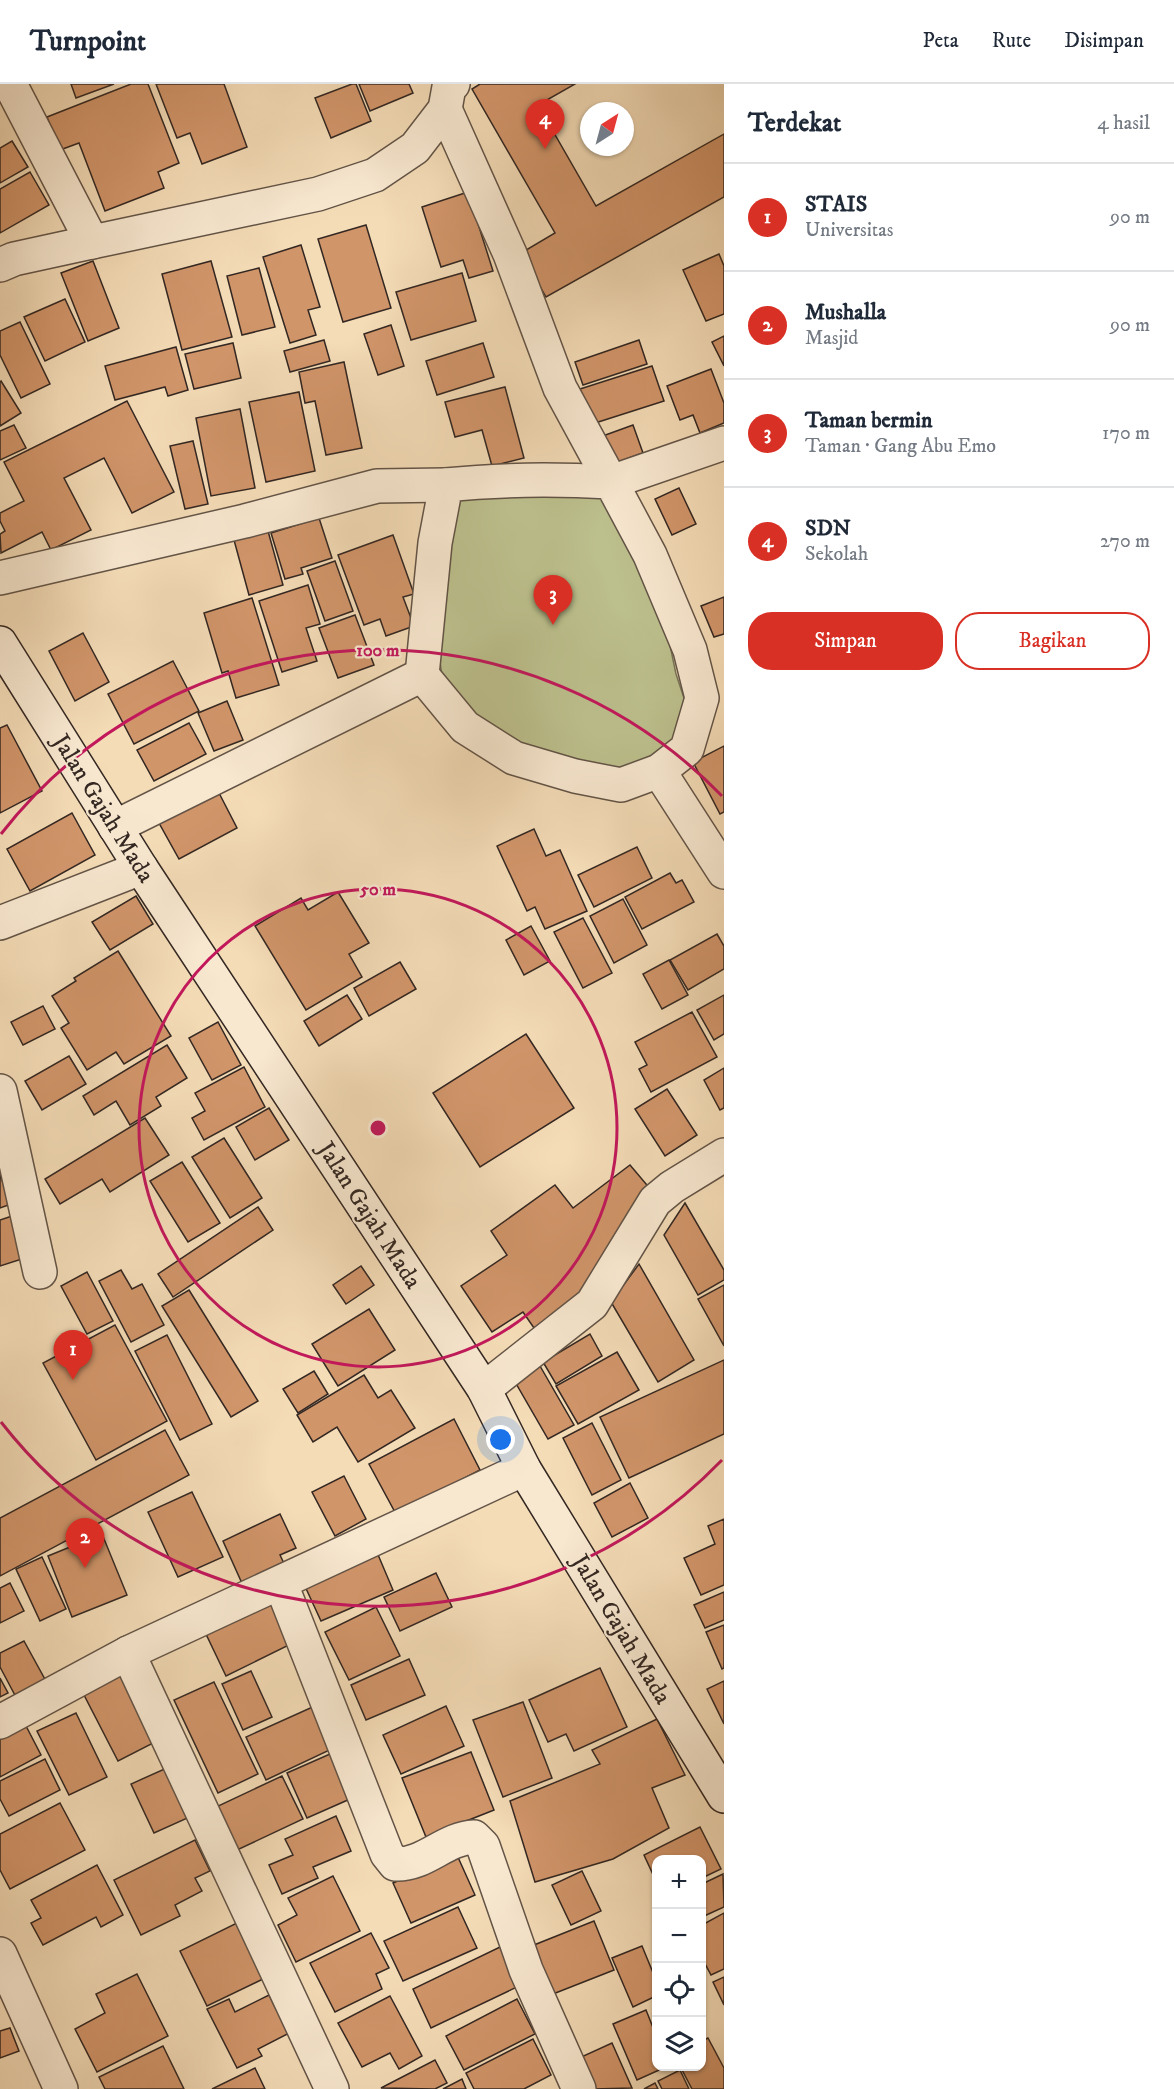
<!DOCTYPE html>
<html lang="id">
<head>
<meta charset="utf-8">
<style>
  :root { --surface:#fff; --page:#f6f6f7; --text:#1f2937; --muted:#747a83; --line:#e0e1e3; --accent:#d93025 }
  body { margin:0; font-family:"IM FELL DW Pica",serif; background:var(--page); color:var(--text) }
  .controls { position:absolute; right:18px; bottom:18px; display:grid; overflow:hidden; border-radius:12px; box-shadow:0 2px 4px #0004 }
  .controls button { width:54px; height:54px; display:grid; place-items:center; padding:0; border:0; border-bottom:2px solid var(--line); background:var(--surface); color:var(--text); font:30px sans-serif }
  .compass { position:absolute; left:580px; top:18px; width:54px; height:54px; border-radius:50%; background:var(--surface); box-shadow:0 2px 4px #0004; rotate:36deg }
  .you { position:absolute; left:501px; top:1356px; width:21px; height:21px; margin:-15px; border:4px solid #fff; border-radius:50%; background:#1a73e8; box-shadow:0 0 0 9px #1a73e833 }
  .badge { display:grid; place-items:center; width:39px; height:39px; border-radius:50%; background:var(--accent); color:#fff; font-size:20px; font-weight:700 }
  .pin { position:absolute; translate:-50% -50px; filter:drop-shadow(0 2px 3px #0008) }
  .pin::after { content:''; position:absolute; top:32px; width:21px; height:18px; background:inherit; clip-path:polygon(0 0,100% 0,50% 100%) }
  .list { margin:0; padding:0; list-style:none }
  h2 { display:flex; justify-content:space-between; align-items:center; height:78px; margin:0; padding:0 24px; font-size:26px }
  h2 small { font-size:20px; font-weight:400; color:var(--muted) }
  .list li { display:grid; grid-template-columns:39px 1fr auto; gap:18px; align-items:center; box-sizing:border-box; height:108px; padding:0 24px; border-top:2px solid var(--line) }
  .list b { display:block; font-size:22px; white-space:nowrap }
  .list p { margin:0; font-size:20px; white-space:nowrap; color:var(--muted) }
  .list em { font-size:20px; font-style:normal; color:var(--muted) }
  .actions { display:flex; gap:12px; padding:18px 24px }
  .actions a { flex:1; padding:14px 0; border:2px solid var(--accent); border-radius:24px; text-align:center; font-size:21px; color:var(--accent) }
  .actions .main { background:var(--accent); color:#fff }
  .icon { flex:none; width:33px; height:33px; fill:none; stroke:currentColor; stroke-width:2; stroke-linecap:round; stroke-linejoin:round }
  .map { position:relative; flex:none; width:724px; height:2005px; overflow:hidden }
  header { display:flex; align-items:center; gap:36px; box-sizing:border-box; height:84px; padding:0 30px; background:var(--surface); border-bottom:2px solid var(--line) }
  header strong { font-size:28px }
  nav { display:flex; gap:33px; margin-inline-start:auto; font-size:21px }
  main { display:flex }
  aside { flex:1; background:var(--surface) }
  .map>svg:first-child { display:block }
</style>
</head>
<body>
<header>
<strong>Turnpoint</strong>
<nav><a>Peta</a><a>Rute</a><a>Disimpan</a></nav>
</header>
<main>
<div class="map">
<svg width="724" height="2005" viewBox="0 0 724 2005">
  <rect width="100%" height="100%" fill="#f4dcb7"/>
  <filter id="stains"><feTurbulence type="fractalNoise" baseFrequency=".00333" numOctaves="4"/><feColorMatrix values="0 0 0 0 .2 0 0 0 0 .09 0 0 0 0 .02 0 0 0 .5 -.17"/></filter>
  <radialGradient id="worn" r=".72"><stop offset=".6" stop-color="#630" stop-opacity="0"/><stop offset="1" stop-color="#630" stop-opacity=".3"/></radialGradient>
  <path fill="#bcc08d" stroke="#787458" stroke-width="1.5" d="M496,411L610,413L660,513L676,590L690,632L676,659L650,678L616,689L496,651L443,597L438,566L455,412Z"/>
  <g fill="#d1956a" stroke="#332722" stroke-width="1.5">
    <path d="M71,0H114L76,14Z"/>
    <path d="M131,0H148L179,79L158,88L164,104L105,127L79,59L60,66L47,33Z"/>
    <path d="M156,0H224L247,63L202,80L190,49L177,54Z"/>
    <path d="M352,0H356L371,37L331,54L315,14Z"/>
    <path d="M359,0H409L413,9L370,27Z"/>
    <path d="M480,0H575L538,21L596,122L724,50V113L546,213L521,169L555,149L472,5Z"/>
    <path d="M12,57L28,83L0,99V64Z"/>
    <path d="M30,88L49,121L0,149V105Z"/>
    <path d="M468,108L493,187L469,194L463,176L441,183L422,123Z"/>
    <path d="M366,141L391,224L343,238L318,155Z"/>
    <path d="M301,161L320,223L308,226L316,251L290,259L263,173Z"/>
    <path d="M719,170L724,182V230L706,237L683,186Z"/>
    <path d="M93,177L119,244L88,257L61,189Z"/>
    <path d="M211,177L232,253L182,266L162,190Z"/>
    <path d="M259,184L275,243L242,251L227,192Z"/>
    <path d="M462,189L476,237L411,256L396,208Z"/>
    <path d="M65,215L85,258L45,277L24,233Z"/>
    <path d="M20,238L50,300L21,314L0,271V247Z"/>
    <path d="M391,241L404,282L378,291L364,250Z"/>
    <path d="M724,252V282L712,258Z"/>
    <path d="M324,256L330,277L290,288L284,267Z"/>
    <path d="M639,256L647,280L583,301L575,278Z"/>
    <path d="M233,259L241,294L194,305L185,270Z"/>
    <path d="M483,259L494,293L437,311L426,277Z"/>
    <path d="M176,263L188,306L168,312L165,303L115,316L105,282Z"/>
    <path d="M344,278L362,364L326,371L315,317L305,319L299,288Z"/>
    <path d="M652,282L664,317L592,340L580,305Z"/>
    <path d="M711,285L724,319V339L700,349L693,331L680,336L667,302Z"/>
    <path d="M1,297L21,329L0,342V298Z"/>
    <path d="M505,303L524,374L492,382L482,346L455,353L445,318Z"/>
    <path d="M299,308L315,387L266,398L249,318Z"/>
    <path d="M127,317L174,408L132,429L104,374L64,394L91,446L51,466L42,448L1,469L0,450L5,447L0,437V429L24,417L4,378Z"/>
    <path d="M240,325L255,404L211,412L196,334Z"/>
    <path d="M14,341L26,364L0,376V347Z"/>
    <path d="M633,341L643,369L599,385L589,357Z"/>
    <path d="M193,357L208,420L185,425L170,362Z"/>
    <path d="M679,404L696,440L672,451L655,415Z"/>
    <path d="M319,434L332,474L301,484L303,490L285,495L271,449Z"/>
    <path d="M268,447L283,501L249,511L234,456Z"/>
    <path d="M393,451L414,510L403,513L414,542L386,552L380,535L364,541L338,471Z"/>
    <path d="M335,477L353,527L325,537L307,487Z"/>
    <path d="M308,501L320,540L306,544L317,577L282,588L259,517Z"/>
    <path d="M724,513V550L714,553L701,522Z"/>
    <path d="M252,514L279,601L236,614L228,587L222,589L204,529Z"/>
    <path d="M355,531L374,581L338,594L319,544Z"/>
    <path d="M83,549L109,598L75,617L49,567Z"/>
    <path d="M173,577L199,627L134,660L108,610Z"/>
    <path d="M227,617L243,656L214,667L198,629Z"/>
    <path d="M189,639L206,670L154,697L137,666Z"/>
    <path d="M7,641L42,707L0,729V644Z"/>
    <path d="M724,662V728L720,730L693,678Z"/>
    <path d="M218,707L237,744L179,775L159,739Z"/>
    <path d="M72,729L95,771L30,807L7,765Z"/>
    <path d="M534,745L546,772L560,766L587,827L545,845L535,823L527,827L497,762Z"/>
    <path d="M637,763L652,794L594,823L578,791Z"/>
    <path d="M670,789L676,799L682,796L694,818L642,845L625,813Z"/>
    <path d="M338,808L369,859L349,870L362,893L306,926L255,842L301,814L308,826Z"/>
    <path d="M136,812L153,840L110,866L92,838Z"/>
    <path d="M623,815L647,861L614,879L590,832Z"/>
    <path d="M583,834L612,889L583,904L554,848Z"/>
    <path d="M531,842L550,877L524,891L506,856Z"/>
    <path d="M717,850L724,862V885L688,906L670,876Z"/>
    <path d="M118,867L171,952L124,980L116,968L87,986L61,944L69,939L52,912L76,897L74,894Z"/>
    <path d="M669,876L688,911L662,925L643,890Z"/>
    <path d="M400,878L416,905L369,932L354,904Z"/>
    <path d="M347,911L362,935L319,962L304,937Z"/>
    <path d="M724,911V950L714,956L697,926Z"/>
    <path d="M43,922L55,945L23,961L11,938Z"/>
    <path d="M692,928L717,973L651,1008L639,985L647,981L635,958Z"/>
    <path d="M218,938L241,981L212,996L189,954Z"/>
    <path d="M526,950L574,1024L480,1083L433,1009Z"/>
    <path d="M167,961L187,994L156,1013L161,1022L130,1041L116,1017L94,1031L83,1012Z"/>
    <path d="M69,972L86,1000L42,1026L25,997Z"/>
    <path d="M244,983L265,1023L204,1056L192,1034L205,1027L195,1009Z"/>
    <path d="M724,984V1024L720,1026L704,996Z"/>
    <path d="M667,1005L697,1051L665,1072L635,1025Z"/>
    <path d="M269,1024L289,1056L255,1076L236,1043Z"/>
    <path d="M145,1034L169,1071L110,1108L102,1095L60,1120L45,1095Z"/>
    <path d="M224,1054L262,1114L230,1134L192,1073Z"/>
    <path d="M182,1078L220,1139L188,1158L150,1097Z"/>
    <path d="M630,1081L652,1107L584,1210L534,1244L523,1228L492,1248L461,1202L507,1171L491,1147L555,1101L573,1124Z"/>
    <path d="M0,1091L11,1120L0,1124Z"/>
    <path d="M685,1119L724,1186V1196L698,1211L664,1151Z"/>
    <path d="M258,1123L273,1146L173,1213L158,1190Z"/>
    <path d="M15,1131L28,1173L0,1182V1136Z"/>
    <path d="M639,1180L694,1276L658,1298L611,1218Z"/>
    <path d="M361,1182L374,1201L346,1220L333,1201Z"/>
    <path d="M121,1186L132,1205L142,1200L164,1241L131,1258L99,1197Z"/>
    <path d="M87,1188L113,1237L87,1250L61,1202Z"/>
    <path d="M724,1201V1262L698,1215Z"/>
    <path d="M189,1206L258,1317L231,1333L162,1222Z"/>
    <path d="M369,1225L395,1266L338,1302L312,1260Z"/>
    <path d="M115,1241L167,1337L96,1376L43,1279Z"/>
    <path d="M590,1250L602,1272L556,1300L543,1278Z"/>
    <path d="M167,1251L212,1340L180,1356L135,1267Z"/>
    <path d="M617,1268L639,1306L578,1340L556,1302Z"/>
    <path d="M724,1276V1350L629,1394L600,1333Z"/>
    <path d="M540,1282L574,1341L548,1355L514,1296Z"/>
    <path d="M314,1287L328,1310L298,1329L283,1305Z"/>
    <path d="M364,1291L378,1314L391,1306L415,1344L358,1378L337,1343L313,1358L297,1331Z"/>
    <path d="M454,1335L480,1386L396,1430L369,1380Z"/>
    <path d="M592,1339L621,1396L592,1411L563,1354Z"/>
    <path d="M165,1346L189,1391L0,1492V1434Z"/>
    <path d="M344,1392L366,1435L335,1452L312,1408Z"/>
    <path d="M630,1399L648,1434L612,1453L594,1419Z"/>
    <path d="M192,1408L223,1473L178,1493L148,1428Z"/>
    <path d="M280,1430L296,1464L280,1471L287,1486L245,1506L223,1457Z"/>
    <path d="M724,1435V1501L701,1511L684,1474L715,1460L708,1442Z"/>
    <path d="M102,1450L127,1511L72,1533L48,1472Z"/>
    <path d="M376,1466L393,1506L321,1537L303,1498Z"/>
    <path d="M42,1473L66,1525L40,1537L16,1485Z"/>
    <path d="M436,1489L452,1523L400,1547L384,1513Z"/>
    <path d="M10,1499L24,1527L0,1539V1504Z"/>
    <path d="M724,1508V1536L705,1544L694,1521Z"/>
    <path d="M271,1515L293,1559L226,1592L205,1548Z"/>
    <path d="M376,1523L400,1572L349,1596L325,1548Z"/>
    <path d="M724,1541V1584L722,1585L706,1548Z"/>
    <path d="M24,1557L47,1599L17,1615L0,1583V1569Z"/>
    <path d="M409,1575L425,1611L366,1636L351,1601Z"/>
    <path d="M600,1584L627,1643L574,1667L566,1650L548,1658L529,1616Z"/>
    <path d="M130,1585L165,1653L118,1677L83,1609Z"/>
    <path d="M251,1587L272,1633L243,1646L222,1600Z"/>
    <path d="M0,1594L8,1609L0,1613Z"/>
    <path d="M724,1597V1640L707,1605Z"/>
    <path d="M214,1598L258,1690L218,1709L174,1616Z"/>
    <path d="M523,1618L552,1694L503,1713L473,1636Z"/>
    <path d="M317,1621L336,1663L266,1696L246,1653Z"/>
    <path d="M446,1622L464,1662L401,1690L383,1651Z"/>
    <path d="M76,1629L107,1693L69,1711L37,1647Z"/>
    <path d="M657,1635L685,1691L652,1704L669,1744L613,1775L535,1798L510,1717L600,1680L592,1666Z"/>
    <path d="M25,1640L41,1671L0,1693V1653Z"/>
    <path d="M471,1668L494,1726L426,1753L402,1694Z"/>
    <path d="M330,1670L350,1715L307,1734L287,1689Z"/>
    <path d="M45,1675L60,1706L9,1732L0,1715V1697Z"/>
    <path d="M169,1683L192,1732L154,1749L131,1700Z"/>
    <path d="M282,1692L303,1735L237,1766L216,1723Z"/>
    <path d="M60,1719L85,1766L10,1805L0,1786V1750Z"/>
    <path d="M336,1732L351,1767L313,1783L318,1794L282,1810L269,1781L293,1771L285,1755Z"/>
    <path d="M700,1743L721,1785L702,1794V1776H656V1797L644,1771Z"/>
    <path d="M195,1756L210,1787L195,1794L202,1807L175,1821L180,1832L141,1851L114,1796Z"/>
    <path d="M457,1771L475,1811L411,1839L393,1799Z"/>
    <path d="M97,1781L123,1831L101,1843L96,1833L43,1861L31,1839L41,1834L31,1816Z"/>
    <path d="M582,1787L601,1827L571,1841L552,1801Z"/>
    <path d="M723,1790L724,1823L702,1833V1800Z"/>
    <path d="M333,1792L360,1847L296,1878L278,1841L297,1831L288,1814Z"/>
    <path d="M458,1823L477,1864L403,1897L384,1857Z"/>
    <path d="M724,1829V1885L711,1891L702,1874V1841Z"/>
    <path d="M247,1834L265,1894L207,1922L180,1867Z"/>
    <path d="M594,1837L614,1886L553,1910L534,1861Z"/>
    <path d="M371,1849L389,1884L376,1890L382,1905L335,1928L310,1879Z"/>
    <path d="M642,1862L656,1896V1912L633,1923L612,1874Z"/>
    <path d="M500,1863L519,1902L431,1944L413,1905Z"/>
    <path d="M137,1890L168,1952L97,1988L75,1945L105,1929L96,1910Z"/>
    <path d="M724,1893V1921L713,1898Z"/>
    <path d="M269,1911L277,1927L287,1922L299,1944L258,1965L262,1972L237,1984L207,1925L229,1915L235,1928Z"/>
    <path d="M390,1912L422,1972L399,1985L390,1969L362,1983L338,1939Z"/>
    <path d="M517,1915L535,1950L464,1986L446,1952Z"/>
    <path d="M646,1926L656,1951V1982H668L637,1996L613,1940Z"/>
    <path d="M10,1944L19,1967L0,1974V1947Z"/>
    <path d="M708,1954L724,1984V2005H692L680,1982H702V1957Z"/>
    <path d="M533,1955L551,1991L524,2005H474L466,1989Z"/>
    <path d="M612,1959L632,2004L593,2005L579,1974Z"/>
    <path d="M163,1962L184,2005H105L99,1993Z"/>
    <path d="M435,1976L447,1999L435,2005L381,2004Z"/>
    <path d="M255,1984L265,2005H212Z"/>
    <path d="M680,1986L689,2005H662L658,1997Z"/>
    <path d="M462,1995L466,2005H443Z"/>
    <path d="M655,1999L658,2005H644Z"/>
  </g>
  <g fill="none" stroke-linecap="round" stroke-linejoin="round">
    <defs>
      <g id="street">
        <path d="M10,0L92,158"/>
        <path d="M445,25L510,170L560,304L611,398L724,359"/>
        <path d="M0,181L14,175L92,158L318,110L375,91L415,64L445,25L449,3L453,0"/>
        <path d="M0,494L245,437L377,402L446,401"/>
        <path d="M659,687L724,788"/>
        <path d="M115,743L422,591L465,643L514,674L575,692L621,701L659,687L687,665L702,614L690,566L650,471L611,398C556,395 502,395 446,401L435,459L422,591"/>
        <path d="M0,839L141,784"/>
        <path d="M0,1007L40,1188"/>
        <path d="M484,1305L592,1220L655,1117L672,1103L724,1071"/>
        <path d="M281,1500L387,1770L395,1780C424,1782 445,1754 474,1753L483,1762L526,1886L579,2005"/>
        <path d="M128,1569L332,2005"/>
        <path d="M0,1638L128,1569L524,1385"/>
        <path d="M0,1870L61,2005"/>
      </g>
      <path id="secondary" d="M0,559L141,784L484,1305L524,1385L724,1712"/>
    </defs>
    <use href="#street" stroke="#635447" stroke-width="36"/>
    <use href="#secondary" stroke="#332722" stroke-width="36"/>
    <use href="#street" stroke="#f8e8d0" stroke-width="33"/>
    <use href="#secondary" stroke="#f8e8d0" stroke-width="33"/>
  </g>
  <g fill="none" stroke="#c2185b" stroke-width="3">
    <circle cx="378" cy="1044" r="239"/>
    <path d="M722 1376A478 478 0 0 1 1 1338M1 750A478 478 0 0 1 722 712"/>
  </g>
  <g text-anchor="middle" stroke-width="4.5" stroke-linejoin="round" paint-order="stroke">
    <g font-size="24" fill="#332722" stroke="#f8e8d0">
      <text transform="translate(104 724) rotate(58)" y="8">Jalan Gajah Mada</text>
      <text transform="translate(370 1131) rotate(57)" y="8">Jalan Gajah Mada</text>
      <text transform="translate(622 1545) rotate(59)" y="8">Jalan Gajah Mada</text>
    </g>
  </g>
  <circle cx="378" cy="1044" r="9" fill="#c2185b" stroke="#f8e8d0" stroke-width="3"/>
  <g font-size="18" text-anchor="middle" font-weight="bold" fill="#c2185b" stroke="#f8e8d0" stroke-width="4.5" stroke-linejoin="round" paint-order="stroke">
    <text x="378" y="572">100 m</text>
    <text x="378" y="811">50 m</text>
  </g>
  <rect width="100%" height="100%" filter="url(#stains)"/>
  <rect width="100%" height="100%" fill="url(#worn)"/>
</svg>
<div class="controls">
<button>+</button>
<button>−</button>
<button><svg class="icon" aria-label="locate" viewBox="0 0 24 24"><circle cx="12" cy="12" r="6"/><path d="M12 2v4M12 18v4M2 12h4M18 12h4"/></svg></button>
<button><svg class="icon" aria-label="layers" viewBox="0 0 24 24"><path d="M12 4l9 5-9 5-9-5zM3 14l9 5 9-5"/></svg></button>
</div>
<svg class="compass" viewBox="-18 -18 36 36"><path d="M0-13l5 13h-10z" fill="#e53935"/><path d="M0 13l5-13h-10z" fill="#747a83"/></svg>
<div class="you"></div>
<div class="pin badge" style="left:73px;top:1296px">1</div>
<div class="pin badge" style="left:85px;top:1484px">2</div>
<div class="pin badge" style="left:553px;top:541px">3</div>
<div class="pin badge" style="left:545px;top:65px">4</div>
</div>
<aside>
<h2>Terdekat<small>4 hasil</small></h2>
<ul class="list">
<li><span class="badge">1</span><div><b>STAIS</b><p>Universitas</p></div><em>90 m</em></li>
<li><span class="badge">2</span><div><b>Mushalla</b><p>Masjid</p></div><em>90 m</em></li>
<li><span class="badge">3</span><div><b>Taman bermin</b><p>Taman · Gang Abu Emo</p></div><em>170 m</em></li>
<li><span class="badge">4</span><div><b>SDN</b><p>Sekolah</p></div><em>270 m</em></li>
</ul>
<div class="actions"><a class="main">Simpan</a><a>Bagikan</a></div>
</aside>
</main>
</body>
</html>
